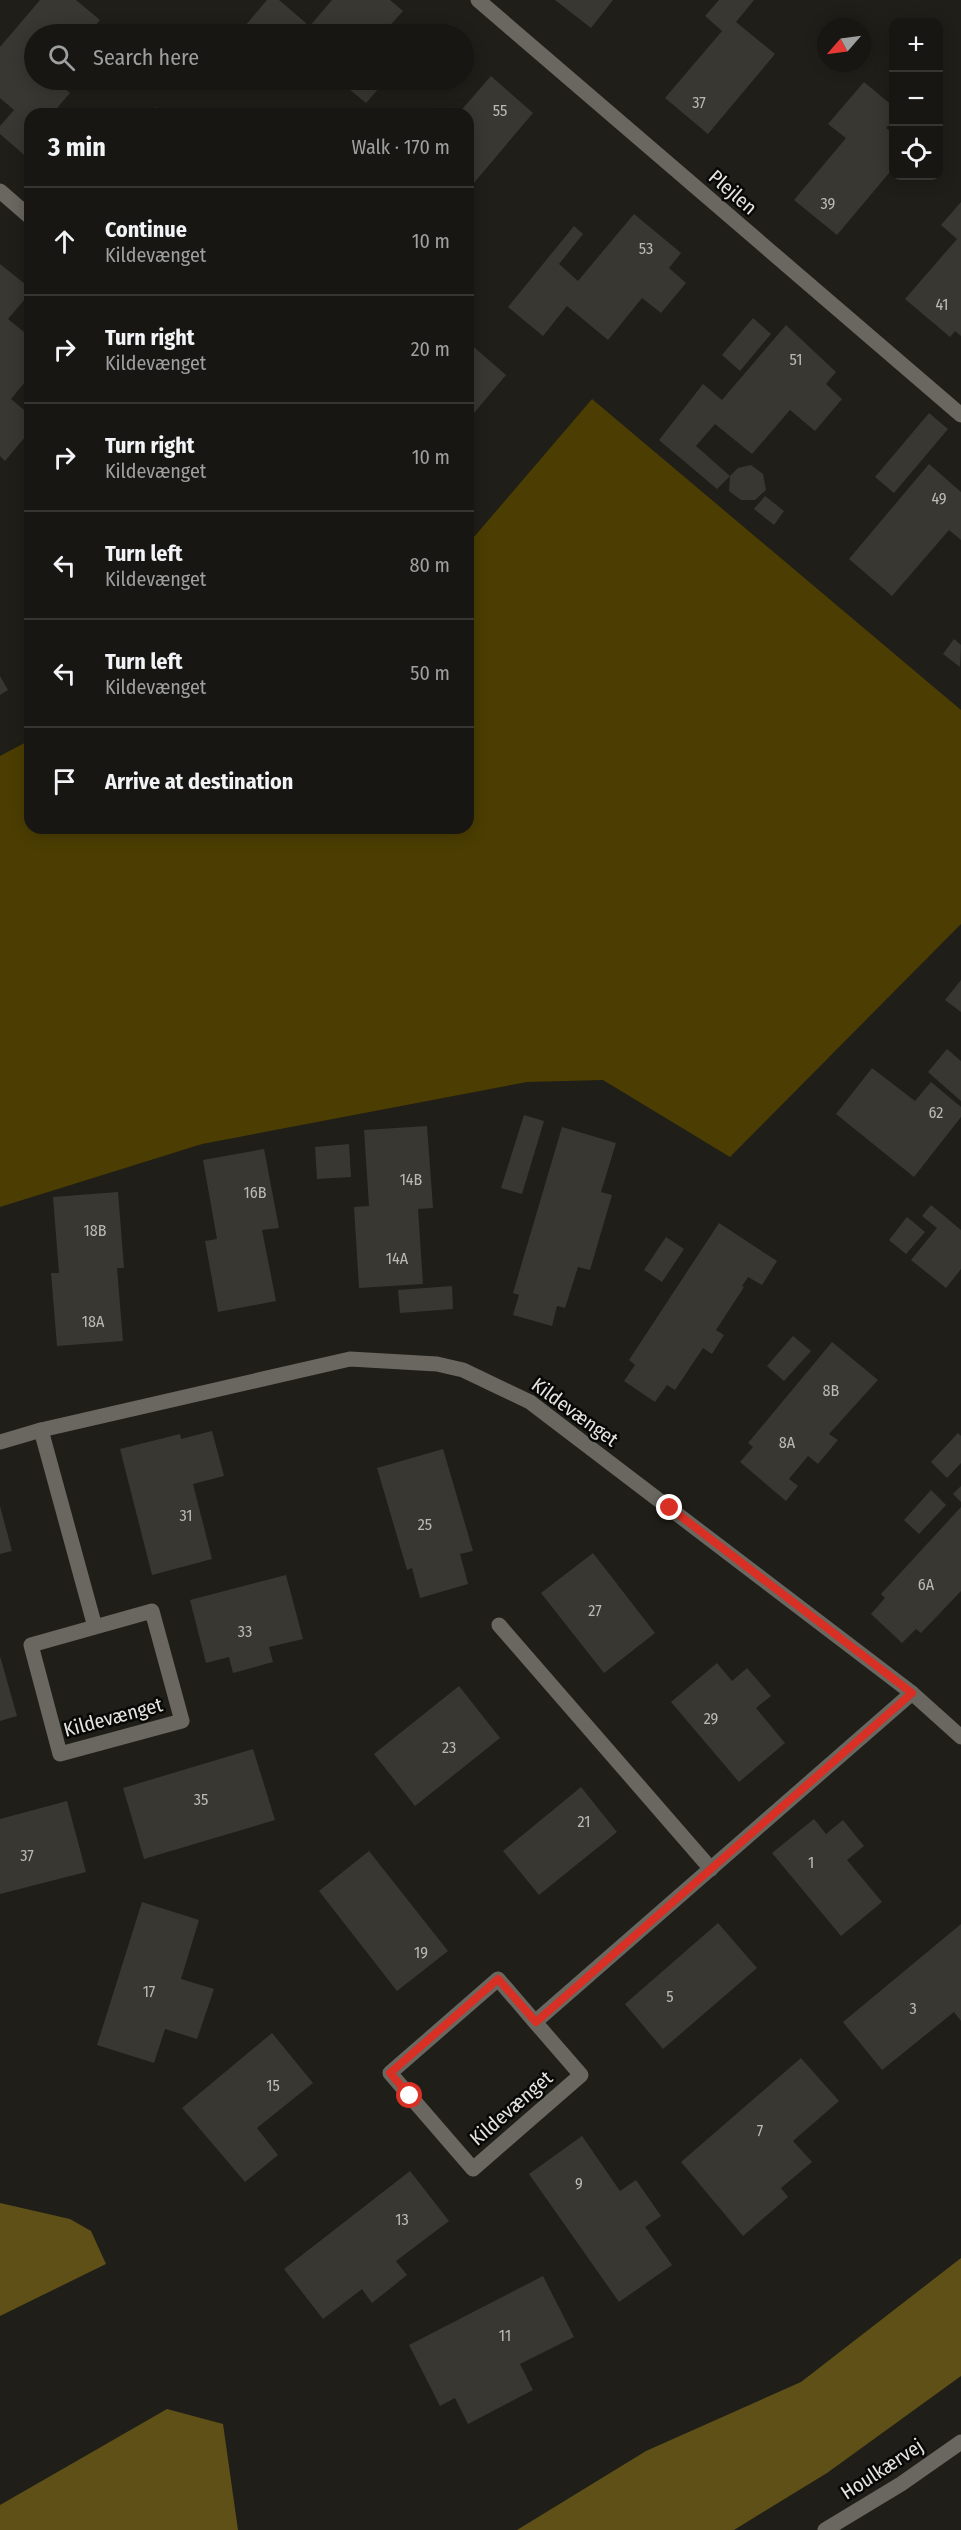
<!DOCTYPE html>
<html lang="en">
<head>
<meta charset="utf-8">
<style>
  :root { --surface:#171612; --page:#201f1b; --text:#f1f3f6; --muted:#9e9f9f; --line:#363532 }
  body { margin:0; font-family:"Fira Sans Condensed",sans-serif; background:var(--page); color:var(--text) }
  .controls { position:absolute; right:18px; top:18px; display:grid; overflow:hidden; border-radius:12px; box-shadow:0 3px 15px #0003 }
  .controls button { width:54px; height:54px; display:grid; place-items:center; padding:0; border:0; border-bottom:2px solid var(--line); background:var(--surface); color:var(--text); font:30px sans-serif }
  .compass { position:absolute; left:817px; top:18px; width:54px; height:54px; border-radius:50%; background:var(--surface); box-shadow:0 3px 15px #0003; rotate:242deg }
  .stop { position:absolute; width:18px; height:18px; margin:-14px; border:4px solid #d93025; border-radius:50%; background:#fff }
  .stop.end { background:#d93025; border-color:#fff; box-shadow:0 2px 6px #0008 }
  .list { margin:0; padding:0; list-style:none }
  h2 { display:flex; justify-content:space-between; align-items:center; height:78px; margin:0; padding:0 24px; font-size:26px }
  h2 small { font-size:20px; font-weight:400; color:var(--muted) }
  .list li { display:grid; grid-template-columns:39px 1fr auto; gap:18px; align-items:center; box-sizing:border-box; height:108px; padding:0 24px; border-top:2px solid var(--line) }
  .list b { display:block; font-size:22px; white-space:nowrap }
  .list p { margin:0; font-size:20px; white-space:nowrap; color:var(--muted) }
  .list em { font-size:20px; font-style:normal; color:var(--muted) }
  .icon { flex:none; width:33px; height:33px; fill:none; stroke:currentColor; stroke-width:2; stroke-linecap:round; stroke-linejoin:round }
  .map { position:relative; flex:none; width:961px; height:2530px; overflow:hidden }
  .search { position:absolute; background:var(--surface); box-shadow:0 3px 15px #0003; left:24px; top:24px; width:450px; height:66px; display:flex; align-items:center; gap:15px; box-sizing:border-box; padding:0 21px; border-radius:33px; color:var(--muted); font-size:22px }
  .panel { position:absolute; background:var(--surface); box-shadow:0 3px 15px #0003; left:24px; top:108px; width:450px; height:726px; border-radius:18px }
  .map>svg:first-child { display:block }
</style>
</head>
<body>
<div class="map">
<svg width="961" height="2530" viewBox="0 0 961 2530">
  <rect width="100%" height="100%" fill="#1f1e18"/>
  <path fill="#4c3e02" d="M592,399L961,710V924L730,1157L603,1080L527,1082L202,1144L0,1207V756L30,740V828H468V544Z"/>
  <g fill="#5e5017">
    <path d="M0,2203L70,2219L91,2231L106,2264L0,2316Z"/>
    <path d="M961,2258V2376L827,2473L734,2530H517L646,2451L801,2382Z"/>
    <path d="M167,2409L223,2424L238,2530H0V2505Z"/>
  </g>
  <g fill="#393731">
    <path d="M40,0H76L100,20L88,34H34V80H54L70,93L52,114H30V160L0,134V126L14,110L0,98V47Z"/>
    <path d="M267,0H279L306,23L296,34H238Z"/>
    <path d="M332,0H390L403,11L385,31L389,34H303Z"/>
    <path d="M555,0H613L591,28Z"/>
    <path d="M719,0H754L736,22L775,54L708,134L665,98L722,31L705,16Z"/>
    <path d="M491,76L533,113L468,190V114H458Z"/>
    <path d="M338,80H386L366,103Z"/>
    <path d="M864,82L894,107V119L886,128L894,134V167L837,235L794,200L846,138L828,124Z"/>
    <path d="M156,107L162,114H148Z"/>
    <path d="M961,202V336L955,331L950,337L905,299L957,239L941,225Z"/>
    <path d="M634,214L681,253L669,268L686,283L661,313L642,298L608,340L567,306L543,336L508,307L574,226L583,234L559,264L578,281Z"/>
    <path d="M0,264L30,288V293L8,319L30,337V376L11,399L30,415V431L5,461L0,456Z"/>
    <path d="M753,318L771,334L740,371L722,355Z"/>
    <path d="M786,325L836,372L826,384L842,399L815,431L790,410L752,454L715,424L696,446L730,476L717,489L659,440L703,384L722,400Z"/>
    <path d="M468,342L506,375L468,420Z"/>
    <path d="M929,413L948,429L894,493L875,477Z"/>
    <path d="M929,464L961,492V540L949,530L892,596L849,559Z"/>
    <path d="M751,465L763,474L766,490L755,500H741L729,491L730,476L738,468Z"/>
    <path d="M765,496L784,511L774,525L754,509Z"/>
    <path d="M954,639L961,645L960,667L943,654Z"/>
    <path d="M0,676L8,690L0,695Z"/>
    <path d="M961,980V1012L945,1000Z"/>
    <path d="M947,1049L961,1061V1101L928,1072Z"/>
    <path d="M872,1068L915,1101L931,1082L961,1107V1117L914,1177L836,1114Z"/>
    <path d="M524,1115L544,1121L522,1194L501,1188Z"/>
    <path d="M427,1126L433,1208L418,1209L423,1284L359,1288L354,1207L369,1206L364,1130Z"/>
    <path d="M562,1127L616,1143L601,1192L612,1195L590,1270L578,1267L565,1308L557,1306L552,1326L513,1315L519,1295L513,1293Z"/>
    <path d="M349,1144L351,1177L317,1179L315,1147Z"/>
    <path d="M264,1149L279,1228L262,1230L276,1301L218,1312L205,1241L217,1239L203,1160Z"/>
    <path d="M118,1192L124,1268H117L123,1341L57,1346L51,1273H59L53,1197Z"/>
    <path d="M931,1205L961,1230V1269L946,1288L911,1260L937,1228L922,1216Z"/>
    <path d="M907,1217L925,1232L906,1254L889,1240Z"/>
    <path d="M719,1223L777,1261L762,1285L748,1277L742,1286L744,1287L716,1330L724,1335L712,1354L703,1348L675,1390L667,1385L655,1402L624,1381L635,1365L629,1360Z"/>
    <path d="M666,1237L684,1249L662,1282L644,1270Z"/>
    <path d="M452,1286L453,1309L400,1313L398,1290Z"/>
    <path d="M793,1336L811,1351L784,1381L767,1366Z"/>
    <path d="M832,1342L878,1380L829,1434L838,1440L818,1464L808,1456L789,1479L798,1486L786,1501L740,1462L753,1447L748,1443Z"/>
    <path d="M212,1431L224,1476L193,1484L212,1559L152,1575L120,1449L180,1434L181,1439Z"/>
    <path d="M958,1433L961,1436V1463L947,1478L931,1462Z"/>
    <path d="M443,1449L473,1551L460,1554L468,1584L420,1598L412,1568L407,1570L377,1468Z"/>
    <path d="M961,1486V1502L953,1494Z"/>
    <path d="M931,1490L946,1505L919,1534L904,1520Z"/>
    <path d="M0,1506L12,1551L0,1554Z"/>
    <path d="M961,1507V1591L921,1633L916,1629L902,1643L871,1614L885,1598L881,1594Z"/>
    <path d="M593,1553L655,1633L604,1673L541,1593Z"/>
    <path d="M286,1575L303,1639L269,1647L273,1662L233,1673L229,1657L206,1663L190,1600Z"/>
    <path d="M0,1656L17,1716L0,1721Z"/>
    <path d="M717,1663L732,1681L747,1668L771,1696L756,1708L785,1743L739,1782L671,1702Z"/>
    <path d="M459,1686L500,1738L415,1806L374,1754Z"/>
    <path d="M253,1749L275,1820L144,1859L123,1788Z"/>
    <path d="M581,1787L617,1832L539,1895L503,1851Z"/>
    <path d="M67,1801L86,1872L0,1894V1819Z"/>
    <path d="M814,1819L826,1834L843,1820L864,1846L847,1860L882,1902L841,1936L772,1853Z"/>
    <path d="M369,1851L448,1951L397,1991L319,1891Z"/>
    <path d="M142,1902L199,1920L181,1979L214,1989L197,2039L165,2029L154,2063L97,2045Z"/>
    <path d="M718,1923L757,1968L663,2049L625,2004Z"/>
    <path d="M961,1924V2021L954,2012L882,2070L843,2022Z"/>
    <path d="M272,2033L313,2083L257,2128L278,2155L245,2182L182,2108Z"/>
    <path d="M801,2058L839,2101L793,2141L812,2162L781,2188L788,2197L743,2236L681,2162Z"/>
    <path d="M582,2136L620,2191L636,2180L661,2216L645,2227L672,2265L619,2302L529,2174Z"/>
    <path d="M410,2171L449,2221L396,2261L407,2275L372,2303L362,2289L323,2319L284,2269Z"/>
    <path d="M543,2276L574,2337L520,2364L533,2390L468,2424L455,2398L440,2406L409,2345Z"/>
  </g>
  <g fill="none" stroke-linecap="round" stroke-linejoin="round">
    <g stroke="#696760" stroke-width="15">
      <path d="M478,0L961,415"/>
      <path d="M0,191L30,217"/>
      <path d="M41,1430L95,1627L31,1645L60,1754L182,1721L152,1611L95,1627"/>
      <path d="M0,1442L41,1430L350,1359L437,1364L463,1370L530,1402L912,1693L961,1737"/>
      <path d="M499,1625L711,1869"/>
      <path d="M535,2022L581,2075L473,2169L390,2073L498,1979L535,2022L912,1693"/>
      <path d="M825,2530L901,2484L961,2442"/>
    </g>
  </g>
  <g fill="none" stroke-linecap="round" stroke-linejoin="round">
    <path stroke="#d93025" stroke-width="8" d="M410,2096L390,2073L498,1979L536,2022L912,1693L670,1508"/>
  </g>
  <g text-anchor="middle" stroke-width="5" stroke-linejoin="round" paint-order="stroke">
    <g font-size="16" fill="#bab9b4">
      <text x="699" y="108">37</text>
      <text x="500" y="116">55</text>
      <text x="828" y="209">39</text>
      <text x="646" y="254">53</text>
      <text x="942" y="310">41</text>
      <text x="796" y="365">51</text>
      <text x="939" y="504">49</text>
      <text x="936" y="1118">62</text>
      <text x="411" y="1185">14B</text>
      <text x="255" y="1198">16B</text>
      <text x="95" y="1236">18B</text>
      <text x="397" y="1264">14A</text>
      <text x="93" y="1327">18A</text>
      <text x="831" y="1396">8B</text>
      <text x="787" y="1448">8A</text>
      <text x="186" y="1521">31</text>
      <text x="425" y="1530">25</text>
      <text x="926" y="1590">6A</text>
      <text x="595" y="1616">27</text>
      <text x="245" y="1637">33</text>
      <text x="711" y="1724">29</text>
      <text x="449" y="1753">23</text>
      <text x="201" y="1805">35</text>
      <text x="584" y="1827">21</text>
      <text x="27" y="1861">37</text>
      <text x="811" y="1868">1</text>
      <text x="421" y="1958">19</text>
      <text x="149" y="1997">17</text>
      <text x="670" y="2002">5</text>
      <text x="913" y="2014">3</text>
      <text x="273" y="2091">15</text>
      <text x="760" y="2136">7</text>
      <text x="579" y="2189">9</text>
      <text x="402" y="2225">13</text>
      <text x="505" y="2341">11</text>
    </g>
    <g font-size="20" fill="#e5e4e0" stroke="#080806">
      <text transform="translate(733 192) rotate(41)" y="7">Plejlen</text>
      <text transform="translate(575 1412) rotate(36)" y="7">Kildevænget</text>
      <text transform="translate(113 1717) rotate(-15)" y="7">Kildevænget</text>
      <text transform="translate(511 2108) rotate(-41)" y="7">Kildevænget</text>
      <text transform="translate(882 2469) rotate(-33)" y="7">Houlkærvej</text>
    </g>
  </g>
</svg>
<div class="controls">
<button>+</button>
<button>−</button>
<button><svg class="icon" aria-label="locate" viewBox="0 0 24 24"><circle cx="12" cy="12" r="6"/><path d="M12 2v4M12 18v4M2 12h4M18 12h4"/></svg></button>
</div>
<svg class="compass" viewBox="-18 -18 36 36"><path d="M0-13l5 13h-10z" fill="#e53935"/><path d="M0 13l5-13h-10z" fill="#9e9f9f"/></svg>
<div class="stop" style="left:410px;top:2096px"></div>
<div class="stop end" style="left:670px;top:1508px"></div>
<div class="search"><svg class="icon" aria-label="search" viewBox="0 0 24 24"><circle cx="10" cy="10" r="6"/><path d="M15 15l6 6"/></svg>Search here</div>
<section class="panel">
<h2>3 min<small>Walk · 170 m</small></h2>
<ul class="list">
<li><svg class="icon" aria-label="ahead" viewBox="0 0 24 24"><path d="M12 20V5M6 11l6-6 6 6"/></svg><div><b>Continue</b><p>Kildevænget</p></div><em>10 m</em></li>
<li><svg class="icon" aria-label="right" viewBox="0 0 24 24"><path d="M7 20v-9h11M14 6l5 5-5 5"/></svg><div><b>Turn right</b><p>Kildevænget</p></div><em>20 m</em></li>
<li><svg class="icon" aria-label="right" viewBox="0 0 24 24"><path d="M7 20v-9h11M14 6l5 5-5 5"/></svg><div><b>Turn right</b><p>Kildevænget</p></div><em>10 m</em></li>
<li><svg class="icon" aria-label="left" viewBox="0 0 24 24"><path d="M17 20v-9H6M10 6l-5 5 5 5"/></svg><div><b>Turn left</b><p>Kildevænget</p></div><em>80 m</em></li>
<li><svg class="icon" aria-label="left" viewBox="0 0 24 24"><path d="M17 20v-9H6M10 6l-5 5 5 5"/></svg><div><b>Turn left</b><p>Kildevænget</p></div><em>50 m</em></li>
<li><svg class="icon" aria-label="arrive" viewBox="0 0 24 24"><path d="M6 21V4h12l-3 4 3 4H6"/></svg><div><b>Arrive at destination</b></div></li>
</ul>
</section>
</div>
</body>
</html>
